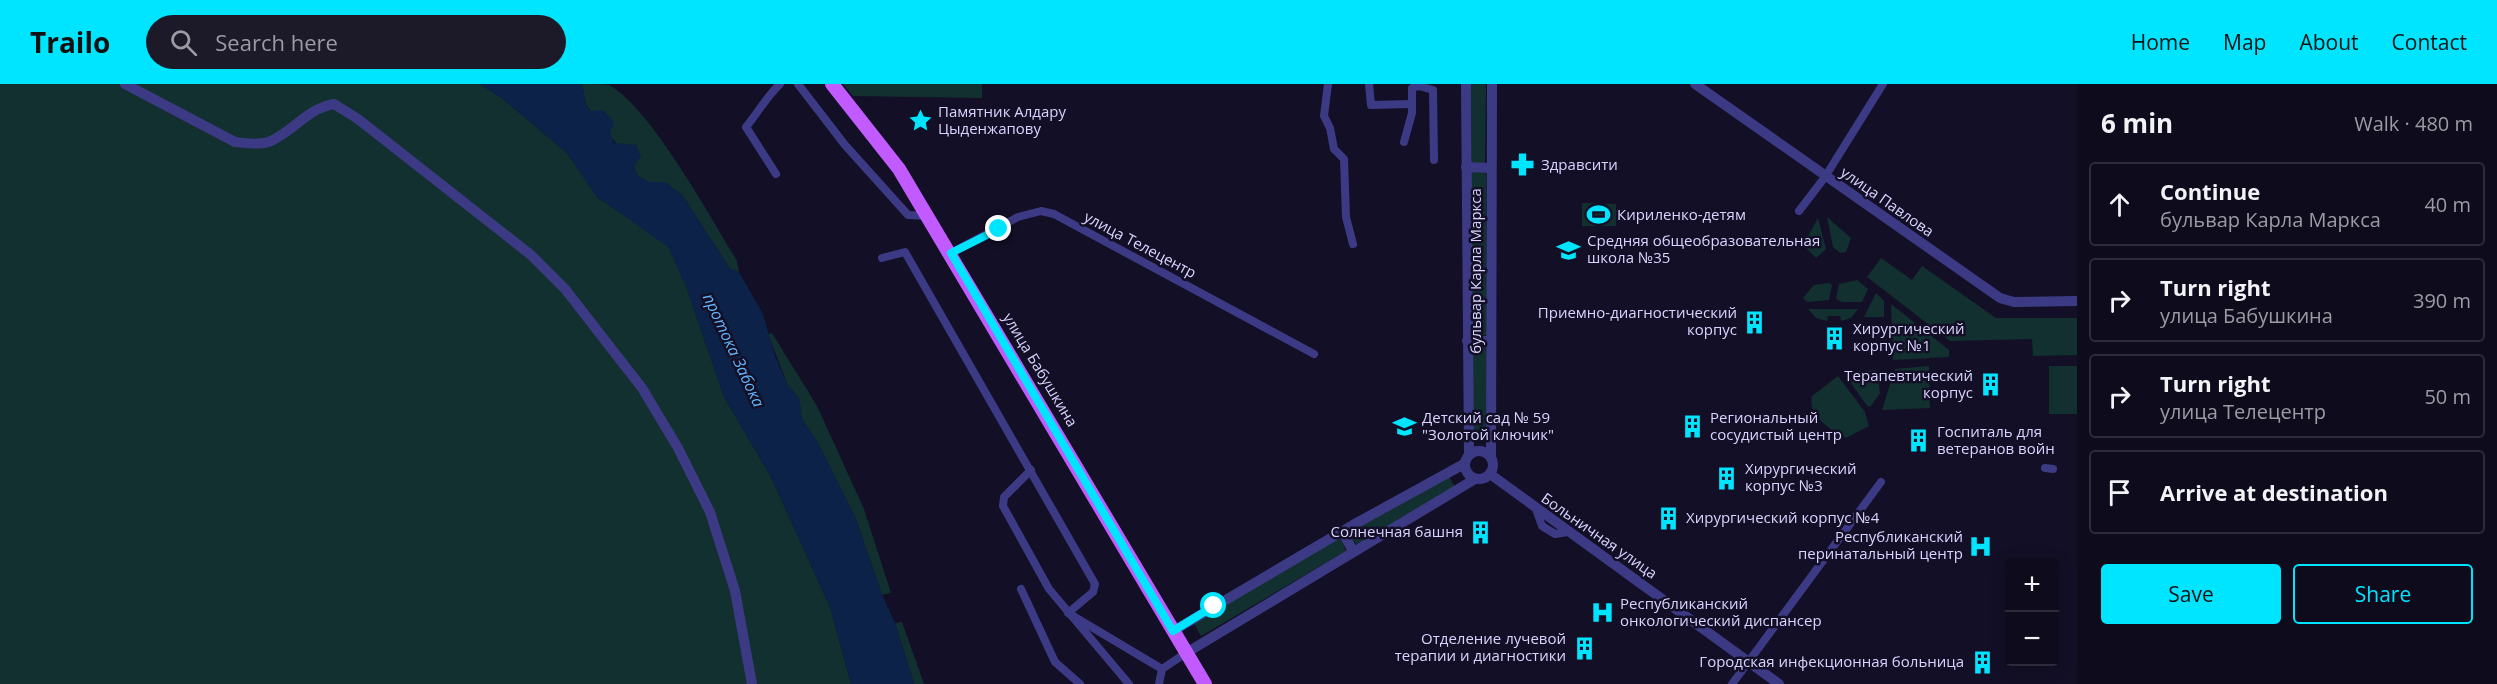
<!DOCTYPE html>
<html lang="en">
<head>
<meta charset="utf-8">
<style>
  :root { --surface:#0e0b1c; --page:#1c1929; --text:#f1f3f6; --muted:#9b9ba3; --line:#2e2b3b; --accent:#00e5ff }
  body { margin:0; font-family:"Open Sans",sans-serif; background:var(--page); color:var(--text) }
  .controls { position:absolute; right:18px; bottom:18px; display:grid; overflow:hidden; border-radius:6px; box-shadow:0 3px 15px #0003 }
  .controls button { width:54px; height:54px; display:grid; place-items:center; padding:0; border:0; border-bottom:2px solid var(--line); background:var(--surface); color:var(--text); font:30px sans-serif }
  .stop { position:absolute; width:18px; height:18px; margin:-14px; border:4px solid #00e5ff; border-radius:50%; background:#fff }
  .stop.end { background:#00e5ff; border-color:#fff; box-shadow:0 2px 6px #0008 }
  .list { margin:0; padding:0; list-style:none }
  h2 { display:flex; justify-content:space-between; align-items:center; height:78px; margin:0; padding:0 24px; font-size:26px }
  h2 small { font-size:20px; font-weight:400; color:var(--muted) }
  .list li { display:grid; grid-template-columns:39px 1fr auto; gap:18px; align-items:center; box-sizing:border-box; height:84px; margin:0 12px 12px; padding:0 12px; border:2px solid var(--line); border-radius:6px }
  .list b { display:block; font-size:22px; white-space:nowrap }
  .list p { margin:0; font-size:20px; white-space:nowrap; color:var(--muted) }
  .list em { font-size:20px; font-style:normal; color:var(--muted) }
  .actions { display:flex; gap:12px; padding:18px 24px }
  .actions a { flex:1; padding:14px 0; border:2px solid var(--accent); border-radius:6px; text-align:center; font-size:21px; color:var(--accent) }
  .actions .main { background:var(--accent); color:#111 }
  .icon { flex:none; width:33px; height:33px; fill:none; stroke:currentColor; stroke-width:2; stroke-linecap:round; stroke-linejoin:round }
  .map { position:relative; flex:none; width:2077px; height:600px; overflow:hidden }
  header { display:flex; align-items:center; gap:36px; box-sizing:border-box; height:84px; padding:0 30px; background:var(--accent); color:#111 }
  header strong { font-size:28px }
  nav { display:flex; gap:33px; margin-inline-start:auto; font-size:21px }
  .search { width:420px; height:54px; background:var(--page); display:flex; align-items:center; gap:15px; box-sizing:border-box; padding:0 21px; border-radius:33px; color:var(--muted); font-size:22px }
  main { display:flex }
  aside { flex:1; background:var(--surface) }
  .map>svg:first-child { display:block }
</style>
</head>
<body>
<header>
<strong>Trailo</strong>
<div class="search"><svg class="icon" aria-label="search" viewBox="0 0 24 24"><circle cx="10" cy="10" r="6"/><path d="M15 15l6 6"/></svg>Search here</div>
<nav><a>Home</a><a>Map</a><a>About</a><a>Contact</a></nav>
</header>
<main>
<div class="map">
<svg width="2077" height="600" viewBox="0 0 2077 600">
  <rect width="100%" height="100%" fill="#130f26"/>
  <g fill="#12302f">
    <path d="M0,0H480L503,15L567,69L598,114L650,148L668,162L686,202L724,313L771,393L830,523L851,600H0Z"/>
    <path d="M582,0C590,0 602,0 609,1C650,23 711,134 737,177L739,188L730,185L683,112L665,98H649L637,91L634,82L586,21Z"/>
    <path d="M843,0H982V14L853,12Z"/>
    <path d="M1471,0H1486L1485,80L1472,79Z"/>
    <path d="M1471,87L1486,89L1487,251L1473,253Z"/>
    <path d="M1582,119L1616,120V142H1582Z"/>
    <path d="M1827,133L1851,154L1846,168L1840,169L1833,163Z"/>
    <path d="M1818,134L1826,165L1816,174L1803,161Z"/>
    <path d="M1881,174L1912,196L1922,182L1996,234H2077V271L2033,272L2032,255L1950,257L1867,193Z"/>
    <path d="M1857,196L1868,205L1862,218H1842L1836,215L1839,200Z"/>
    <path d="M1829,199L1832,201L1829,216L1807,218L1803,214L1814,201Z"/>
    <path d="M1876,209L1884,217V233H1864Z"/>
    <path d="M1891,220L1949,266V273L1893,276Z"/>
    <path d="M1808,225H1858L1851,234L1841,237L1840,232H1828L1827,237L1816,234Z"/>
    <path d="M772,249L817,322L864,425L891,509L882,511L856,435L818,359L802,335L799,314L788,302L768,250Z"/>
    <path d="M1472,262H1486L1488,353H1473Z"/>
    <path d="M1929,282L1930,324L1882,326L1895,285Z"/>
    <rect x="2049" y="282" width="28" height="48"/>
    <path d="M1877,286L1880,309L1871,322L1868,323L1843,288Z"/>
    <path d="M1838,292L1865,328L1869,342L1846,354C1831,346 1807,332 1812,312Z"/>
    <path d="M1448,391L1455,403L1357,461L1348,450Z"/>
    <path d="M1340,453L1346,467L1201,552L1193,538Z"/>
    <path d="M902,538L924,600H914L895,539Z"/>
  </g>
  <path fill="#0c2248" d="M480,0H582L586,21L590,27L603,26L614,38L610,49L614,59L636,61L641,72L634,82L637,91L649,98H665L683,112L730,185L739,188L763,230L775,272L788,302L799,314L802,335L818,359L856,435L882,511L895,539L914,600H851L830,523L771,393L724,313L686,202L668,163L596,112L567,69L503,15Z"/>
  <g fill="none" stroke-linecap="round" stroke-linejoin="round">
    <g stroke="#3d3a85" stroke-width="8">
      <path d="M798,0L845,61L908,131L927,132"/>
      <path d="M1328,0L1324,32L1330,44L1334,65L1344,75L1346,133L1353,160"/>
      <path d="M1369,0L1371,21L1412,20"/>
      <path d="M1404,58L1412,29V4L1419,2L1433,6L1434,76"/>
      <path d="M776,90L746,43C758,29 766,13 780,0"/>
      <path d="M1799,127L1825,93L1883,0"/>
      <path d="M951,169L1018,133L1041,127L1054,130L1314,270"/>
      <path d="M882,174L905,168L1095,500L1093,508L1068,529L1162,585"/>
      <path d="M2045,384L2053,385"/>
      <path d="M1031,386L1004,413L1003,422L1049,505L1129,600"/>
      <path d="M1536,425L1542,442L1555,450L1568,448"/>
      <path d="M1021,505L1055,578L1080,600"/>
      <path d="M1159,600L1162,585L1186,569"/>
      <path d="M1732,600L1881,398"/>
    </g>
    <g stroke="#3d3a85" stroke-width="10">
      <path d="M125,0L235,58C247,59 262,62 273,56C295,45 309,24 334,20L358,35L531,171L565,205L642,304L678,364L710,428L735,507L752,600"/>
      <path d="M1466,0L1469,371"/>
      <path d="M1695,0L2000,214L2014,218L2077,217"/>
      <path d="M1466,83L1491,84"/>
      <path d="M1467,257H1491"/>
      <circle cx="1479" cy="381" r="14"/>
      <path d="M1491,374L1492,0"/>
      <path d="M1490,390L1779,600"/>
      <path d="M1342,447L1353,467"/>
      <path d="M1173,547L1353,441L1464,380"/>
      <path d="M1186,569L1475,395"/>
    </g>
    <path stroke="#c25bff" stroke-width="14" d="M832,0L899,85L1205,600"/>
  </g>
  <g fill="none" stroke-linecap="round" stroke-linejoin="round">
    <path stroke="#00e5ff" stroke-width="8" d="M999,145L951,169L1173,547L1214,522"/>
  </g>
  <defs>
    <symbol id="sight-bare" viewBox="-9 -9 18 18"><path d="M0-6L1.8-2.2L6-1.7L2.9 1.2L3.7 5.4L0 3.3L-3.7 5.4L-2.9 1.2L-6-1.7L-1.8-2.2Z" fill="#00e5ff" stroke="#130f26" stroke-width="2.5" paint-order="stroke"/></symbol>
    <symbol id="pharmacy-bare" viewBox="-9 -9 18 18"><path d="M-2-6h4v4h4v4h-4v4h-4v-4h-4v-4h4Z" fill="#00e5ff" stroke="#130f26" stroke-width="2.5" paint-order="stroke"/></symbol>
    <symbol id="stadium-bare" viewBox="-9 -9 18 18"><path d="M0-5a6.5 5 0 1 0 0 10a6.5 5 0 1 0 0-10ZM-3.5-1.8h7v3.6h-7Z" fill="#00e5ff" stroke="#130f26" stroke-width="2.5" paint-order="stroke"/></symbol>
    <symbol id="school-bare" viewBox="-9 -9 18 18"><path d="M0-5L7-2L0 1L-7-2ZM-4 1L0 2.5L4 1V4Q0 6-4 4Z" fill="#00e5ff" stroke="#130f26" stroke-width="2.5" paint-order="stroke"/></symbol>
    <symbol id="building-bare" viewBox="-9 -9 18 18"><path d="M-4-6H4V6H1V3H-1V6H-4ZM-2.5-4.3h1.7v1.8h-1.7ZM.8-4.3h1.7v1.8H.8ZM-2.5-1h1.7V.8h-1.7ZM.8-1h1.7V.8H.8Z" fill="#00e5ff" stroke="#130f26" stroke-width="2.5" paint-order="stroke"/></symbol>
    <symbol id="hospital-bare" viewBox="-9 -9 18 18"><path d="M-5-5h3v3.5h4V-5h3V5h-3V1.5h-4V5h-3Z" fill="#00e5ff" stroke="#130f26" stroke-width="2.5" paint-order="stroke"/></symbol>
  </defs>
  <g fill-rule="evenodd">
    <use href="#sight-bare" x="904" y="20" width="33" height="33"/>
    <use href="#pharmacy-bare" x="1506" y="64" width="33" height="33"/>
    <use href="#stadium-bare" x="1582" y="114" width="33" height="33"/>
    <use href="#school-bare" x="1552" y="150" width="33" height="33"/>
    <use href="#building-bare" x="1738" y="222" width="33" height="33"/>
    <use href="#building-bare" x="1818" y="238" width="33" height="33"/>
    <use href="#building-bare" x="1974" y="284" width="33" height="33"/>
    <use href="#school-bare" x="1388" y="326" width="33" height="33"/>
    <use href="#building-bare" x="1676" y="326" width="33" height="33"/>
    <use href="#building-bare" x="1902" y="340" width="33" height="33"/>
    <use href="#building-bare" x="1710" y="378" width="33" height="33"/>
    <use href="#building-bare" x="1652" y="418" width="33" height="33"/>
    <use href="#building-bare" x="1464" y="432" width="33" height="33"/>
    <use href="#hospital-bare" x="1964" y="446" width="33" height="33"/>
    <use href="#hospital-bare" x="1586" y="512" width="33" height="33"/>
    <use href="#building-bare" x="1568" y="548" width="33" height="33"/>
    <use href="#building-bare" x="1966" y="562" width="33" height="33"/>
  </g>
  <g text-anchor="middle" stroke-width="5" stroke-linejoin="round" paint-order="stroke">
    <g font-size="15" fill="#d9d4ff" stroke="#130f26" text-anchor="start">
      <text x="938" y="33">Памятник Алдару<tspan x="938" dy="17">Цыденжапову</tspan></text>
      <text x="1541" y="86">Здравсити</text>
      <text x="1617" y="136">Кириленко-детям</text>
      <text x="1587" y="162">Средняя общеобразовательная<tspan x="1587" dy="17">школа №35</tspan></text>
      <text x="1737" y="234" text-anchor="end">Приемно-диагностический<tspan x="1737" dy="17">корпус</tspan></text>
      <text x="1853" y="250">Хирургический<tspan x="1853" dy="17">корпус №1</tspan></text>
      <text x="1973" y="297" text-anchor="end">Терапевтический<tspan x="1973" dy="17">корпус</tspan></text>
      <text x="1422" y="339">Детский сад № 59<tspan x="1422" dy="17">"Золотой ключик"</tspan></text>
      <text x="1710" y="339">Региональный<tspan x="1710" dy="17">сосудистый центр</tspan></text>
      <text x="1937" y="353">Госпиталь для<tspan x="1937" dy="17">ветеранов войн</tspan></text>
      <text x="1745" y="390">Хирургический<tspan x="1745" dy="17">корпус №3</tspan></text>
      <text x="1686" y="439">Хирургический корпус №4</text>
      <text x="1463" y="453" text-anchor="end">Солнечная башня</text>
      <text x="1963" y="458" text-anchor="end">Республиканский<tspan x="1963" dy="17">перинатальный центр</tspan></text>
      <text x="1620" y="525">Республиканский<tspan x="1620" dy="17">онкологический диспансер</tspan></text>
      <text x="1566" y="560" text-anchor="end">Отделение лучевой<tspan x="1566" dy="17">терапии и диагностики</tspan></text>
      <text x="1964" y="583" text-anchor="end">Городская инфекционная больница</text>
    </g>
    <g font-size="15" fill="#d9d4ff" stroke="#130f26">
      <text transform="translate(1887 118) rotate(35)" y="5">улица Павлова</text>
      <text transform="translate(1140 161) rotate(28)" y="5">улица Телецентр</text>
      <text transform="translate(1476 187) rotate(-90)" y="5">бульвар Карла Маркса</text>
      <text transform="translate(1040 286) rotate(59)" y="5">улица Бабушкина</text>
      <text transform="translate(1599 452) rotate(35)" y="5">Больничная улица</text>
    </g>
    <g font-size="16" font-style="italic" fill="#62b6ff" stroke="#130f26">
      <text transform="translate(734 266) rotate(65)" y="6">протока Забока</text>
    </g>
  </g>
</svg>
<div class="controls">
<button>+</button>
<button>−</button>
</div>
<div class="stop" style="left:1214px;top:522px"></div>
<div class="stop end" style="left:999px;top:145px"></div>
</div>
<aside>
<h2>6 min<small>Walk · 480 m</small></h2>
<ul class="list">
<li><svg class="icon" aria-label="ahead" viewBox="0 0 24 24"><path d="M12 20V5M6 11l6-6 6 6"/></svg><div><b>Continue</b><p>бульвар Карла Маркса</p></div><em>40 m</em></li>
<li><svg class="icon" aria-label="right" viewBox="0 0 24 24"><path d="M7 20v-9h11M14 6l5 5-5 5"/></svg><div><b>Turn right</b><p>улица Бабушкина</p></div><em>390 m</em></li>
<li><svg class="icon" aria-label="right" viewBox="0 0 24 24"><path d="M7 20v-9h11M14 6l5 5-5 5"/></svg><div><b>Turn right</b><p>улица Телецентр</p></div><em>50 m</em></li>
<li><svg class="icon" aria-label="arrive" viewBox="0 0 24 24"><path d="M6 21V4h12l-3 4 3 4H6"/></svg><div><b>Arrive at destination</b></div></li>
</ul>
<div class="actions"><a class="main">Save</a><a>Share</a></div>
</aside>
</main>
</body>
</html>
